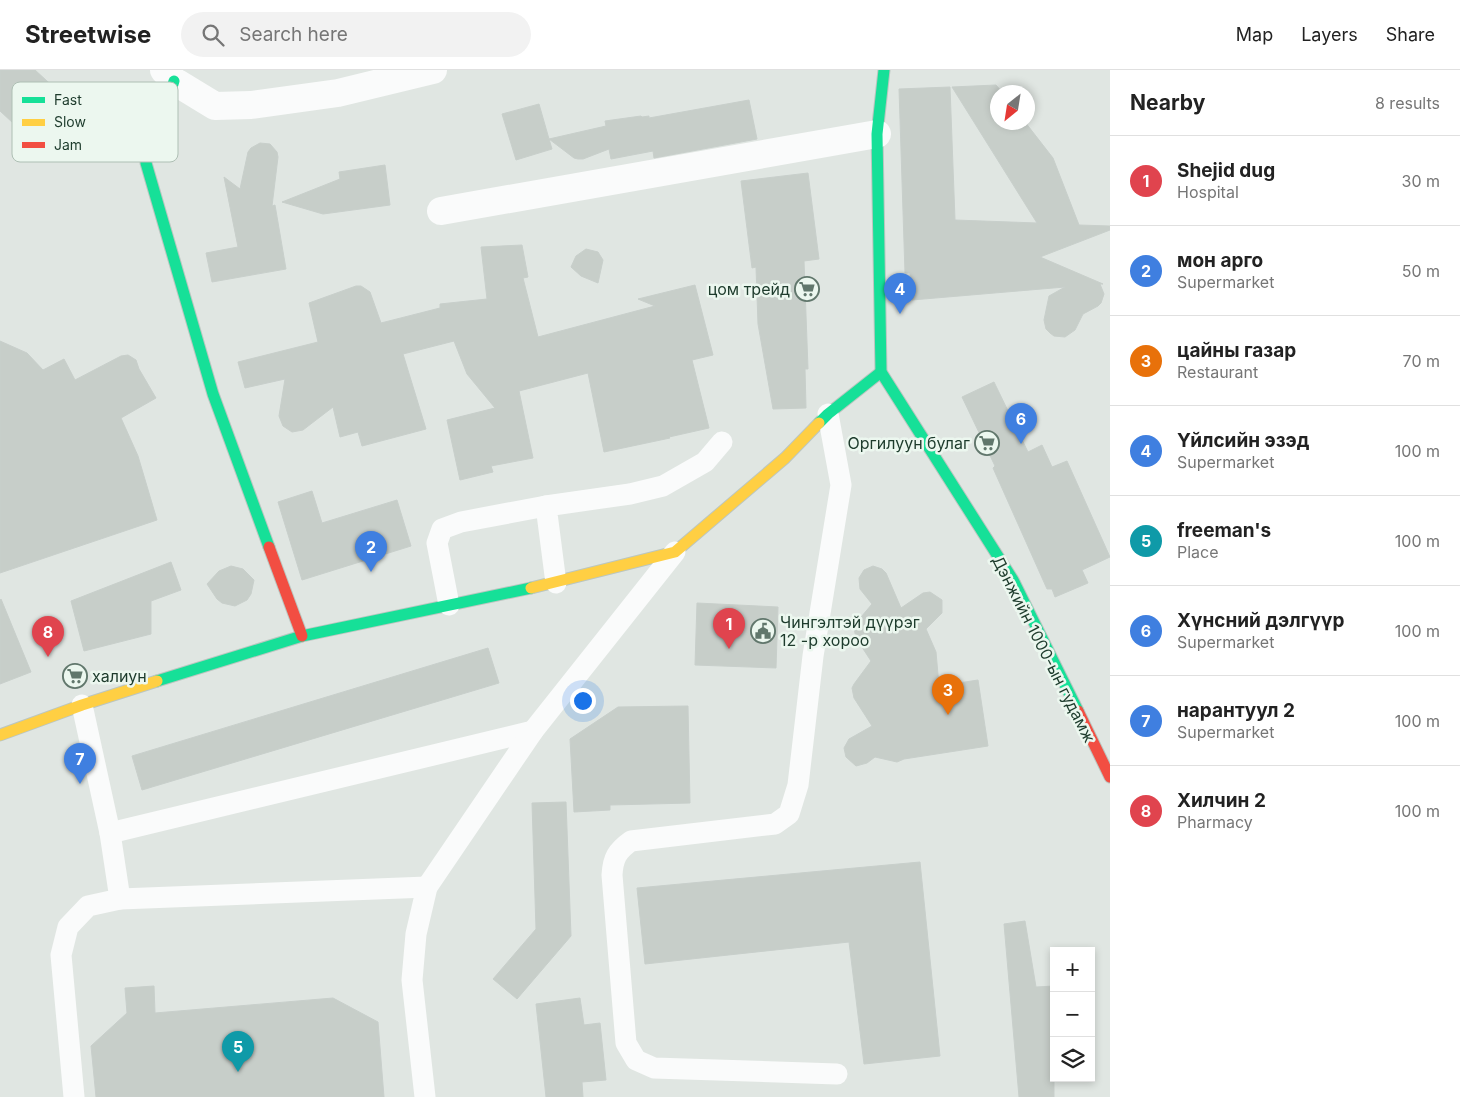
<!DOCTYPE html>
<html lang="en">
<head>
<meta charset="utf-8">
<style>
  :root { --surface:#fff; --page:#f2f2f2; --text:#222; --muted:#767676; --line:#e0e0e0; --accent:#ea580c }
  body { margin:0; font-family:Inter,sans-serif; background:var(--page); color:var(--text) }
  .controls { position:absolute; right:15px; bottom:15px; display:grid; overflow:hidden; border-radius:0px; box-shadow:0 2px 8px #0003 }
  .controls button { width:45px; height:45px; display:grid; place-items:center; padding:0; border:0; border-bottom:1px solid var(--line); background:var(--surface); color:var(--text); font:25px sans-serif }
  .compass { position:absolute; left:990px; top:15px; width:45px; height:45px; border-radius:50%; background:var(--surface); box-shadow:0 2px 8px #0003; rotate:210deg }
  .you { position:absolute; left:582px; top:630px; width:18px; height:18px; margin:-12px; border:4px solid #fff; border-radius:50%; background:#1a73e8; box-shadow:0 0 0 8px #1a73e833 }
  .badge { display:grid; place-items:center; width:32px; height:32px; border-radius:50%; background:var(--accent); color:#fff; font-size:16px; font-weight:700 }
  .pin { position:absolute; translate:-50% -41px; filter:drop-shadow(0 1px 2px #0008) }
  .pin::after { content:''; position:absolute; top:26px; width:18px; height:15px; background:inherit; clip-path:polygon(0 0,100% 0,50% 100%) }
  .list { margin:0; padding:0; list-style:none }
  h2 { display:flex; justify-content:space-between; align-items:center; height:65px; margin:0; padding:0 20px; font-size:21px }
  h2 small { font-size:16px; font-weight:400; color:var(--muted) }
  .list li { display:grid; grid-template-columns:32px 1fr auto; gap:15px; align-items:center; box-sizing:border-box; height:90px; padding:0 20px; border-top:1px solid var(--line) }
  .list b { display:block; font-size:19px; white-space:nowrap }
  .list p { margin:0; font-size:16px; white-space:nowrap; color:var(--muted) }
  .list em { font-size:16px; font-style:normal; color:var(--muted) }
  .icon { flex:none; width:28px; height:28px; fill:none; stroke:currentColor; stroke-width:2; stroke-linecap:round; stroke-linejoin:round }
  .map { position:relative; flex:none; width:1110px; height:1027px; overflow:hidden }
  header { display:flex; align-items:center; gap:30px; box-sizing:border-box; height:70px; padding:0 25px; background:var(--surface); border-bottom:1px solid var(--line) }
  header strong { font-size:24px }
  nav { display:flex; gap:28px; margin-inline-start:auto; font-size:18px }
  .search { width:350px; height:45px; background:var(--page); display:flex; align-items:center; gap:12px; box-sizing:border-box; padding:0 18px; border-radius:28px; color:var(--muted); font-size:19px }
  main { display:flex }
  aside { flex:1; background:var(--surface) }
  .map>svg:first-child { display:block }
</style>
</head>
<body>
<header>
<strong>Streetwise</strong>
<div class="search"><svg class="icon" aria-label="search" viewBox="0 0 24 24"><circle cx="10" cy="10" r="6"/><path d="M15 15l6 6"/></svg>Search here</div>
<nav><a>Map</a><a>Layers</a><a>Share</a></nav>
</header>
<main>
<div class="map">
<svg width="1110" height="1027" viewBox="0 0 1110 1027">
  <rect width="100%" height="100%" fill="#e0e6e2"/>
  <g fill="#c7cec9" stroke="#c8cfcb">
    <path d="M0,0H35L81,42L65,58L73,65L51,88L0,41Z"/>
    <path d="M996,15L1002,22H998V52H1025L1053,88L1079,155L1110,156V160L1040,187L1103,214H1100L1104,224L1101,233L1098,236L1083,244L1075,260L1065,267L1054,266L1050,263L1046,259L1044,250L1049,226L1065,217L912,230L910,203H905L899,19L950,17L955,150L1037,153L952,17Z"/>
    <path d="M749,30L757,69L654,88L653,81L611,89L609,79L583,89H578L574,88L549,69L552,79L516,90L502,44L539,34L549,69L606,56L605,51L641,46L642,47L649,46V48Z"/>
    <path d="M260,73L270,74L277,82L278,87L272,136L275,135L286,199L212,212L206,183L238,177L224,107L240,119L248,82L251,78Z"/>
    <path d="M385,95L390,135L323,144L282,132L340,109L339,102Z"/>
    <path d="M808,103L819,189L804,191L808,299H805L806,338L773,339L758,254L756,197L752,198L741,111Z"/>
    <path d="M522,175L528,207L523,208L538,267L655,236L638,229L695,215L713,285L692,290L709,358L669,367L670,368L604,382L588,303L519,321L533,388L491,396L493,402L460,410L447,350L495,338L467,304L454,271L403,284L426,359L362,376L358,362L340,367L333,337L303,360L292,362L283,356L279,346L285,309L245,318L238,292L318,272L309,233L356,216H361L370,222L381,253L440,238V234L487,229L481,177Z"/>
    <path d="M586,179L598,182L603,190L598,213L581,206L571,197L576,186Z"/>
    <path d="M0,271L27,283L43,300L64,289L75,310L121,286L128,285L136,290L139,299L156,328L121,348L138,386L157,450L0,503Z"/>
    <path d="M994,312L1028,382L1042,375L1052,397L1067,391L1110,487L1082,500L1088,513L1055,527L1052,519H1047L993,398L995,396L962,327Z"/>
    <path d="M312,421L322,453L397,430L411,476L302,510L278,432Z"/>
    <path d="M171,492L181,520L151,531V564L84,581L71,531Z"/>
    <path d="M231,496L243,499L254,510L251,524L247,530L235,536L222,533L217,529L207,514L219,501Z"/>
    <path d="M873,496L882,499L886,503L901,538L923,523L930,522L942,530V543L926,559L936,582L939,616L978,610L988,676L904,689L897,692L875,687L867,693L856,696L846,687L844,678L849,669L872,656L854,628L852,618L854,614L871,591L856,568L854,558L856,553L872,534L860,519L859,508L864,500Z"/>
    <path d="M1,529L31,602L0,614V530Z"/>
    <path d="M697,533L778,537L776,598L695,595Z"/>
    <path d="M488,578L499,613L142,720L132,686Z"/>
    <path d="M688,636L690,733L610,735V740L574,742L570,669L618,637Z"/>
    <path d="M566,732L571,866L517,929L493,909L536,859L532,733Z"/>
    <path d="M920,792L940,986L864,994L849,872L645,894L637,818Z"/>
    <path d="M1025,851L1036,917L1054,916V1027H1019L1004,854Z"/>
    <path d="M154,916L155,943L333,928L378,952L384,1027H96L91,976L127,943L125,918Z"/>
    <path d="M580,928L584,955L600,953L606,1010L582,1012L583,1027H546L536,934Z"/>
  </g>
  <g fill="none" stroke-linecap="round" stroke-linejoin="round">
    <defs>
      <g id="fast">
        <path d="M884,0L877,64L881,302L1013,510L1078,641"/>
        <path d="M174,11L166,37L150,62L146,93L213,324L269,477"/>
        <path d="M819,353L828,344L881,302"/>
        <path d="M157,611L302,566L531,518"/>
      </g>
      <g id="slow">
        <path d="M531,518L675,482L785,388L819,353"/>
        <path d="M0,665L82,635L157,611"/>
      </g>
      <g id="jam">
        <path d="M269,477L302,566"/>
        <path d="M1078,641L1110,707"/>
      </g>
    </defs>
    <use href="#fast" stroke="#bbc6c0" stroke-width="13"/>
    <use href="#slow" stroke="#bbc6c0" stroke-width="13"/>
    <use href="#jam" stroke="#bbc6c0" stroke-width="13"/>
    <g stroke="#fafbfb" stroke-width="21">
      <path d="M828,344L841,415L813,586L798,715L789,744L775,754L631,771C617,781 613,788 612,805L626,973L636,990L654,998L837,1004"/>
      <path d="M556,513L546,436L630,424L663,416L705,392L722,372"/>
      <path d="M449,535L437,473L442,459L461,452L546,436"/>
      <path d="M110,763L533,661"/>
      <path d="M120,829L427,817"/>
      <path d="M74,1027L61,885L68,857L88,836L120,829L110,763L82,635"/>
      <path d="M425,1027L412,910L416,864L427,817L533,661L675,482"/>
    </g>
    <g stroke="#fafbfb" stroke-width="28">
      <path d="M164,0L174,11L215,36L251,35L338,23L433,0"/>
      <path d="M441,141L877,64"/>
    </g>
    <use href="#fast" stroke="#16e098" stroke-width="11"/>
    <use href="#slow" stroke="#ffcf43" stroke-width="11"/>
    <use href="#jam" stroke="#f24e42" stroke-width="11"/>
  </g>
  <defs>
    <symbol id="supermarket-ring" viewBox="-11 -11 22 22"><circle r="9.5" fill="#ecf7ef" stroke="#61776c" stroke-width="1.5"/><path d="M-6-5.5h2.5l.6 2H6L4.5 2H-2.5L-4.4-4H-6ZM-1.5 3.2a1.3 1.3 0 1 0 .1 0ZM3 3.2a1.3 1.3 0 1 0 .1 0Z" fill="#61776c"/></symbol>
    <symbol id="civic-ring" viewBox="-11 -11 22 22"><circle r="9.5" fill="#ecf7ef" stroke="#61776c" stroke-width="1.5"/><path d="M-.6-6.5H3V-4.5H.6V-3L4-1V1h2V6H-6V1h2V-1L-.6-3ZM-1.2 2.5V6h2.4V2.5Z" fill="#61776c"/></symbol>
  </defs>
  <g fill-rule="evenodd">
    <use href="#supermarket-ring" x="793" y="205" width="28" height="28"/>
    <use href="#supermarket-ring" x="973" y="359" width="28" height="28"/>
    <use href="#civic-ring" x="749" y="547" width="28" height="28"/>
    <use href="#supermarket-ring" x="61" y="592" width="28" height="28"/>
  </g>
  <g text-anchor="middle" stroke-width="5" stroke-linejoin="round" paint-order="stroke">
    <g font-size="16" fill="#1d3b2c" stroke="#ecf7ef" text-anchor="end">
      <text x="790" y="225">цом трейд</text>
      <text x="970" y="379">Оргилуун булаг</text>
      <text x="780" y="558" text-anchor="start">Чингэлтэй дүүрэг<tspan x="780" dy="18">12 -р хороо</tspan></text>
      <text x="92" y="612" text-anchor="start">халиун</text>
    </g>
    <g font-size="16" fill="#1d3b2c" stroke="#ecf7ef">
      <text transform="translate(1044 579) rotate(63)" y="6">Дэнжийн 1000-ын гудамж</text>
    </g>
  </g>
  <rect x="12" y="12" width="166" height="80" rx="8" fill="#ecf7ef" stroke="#aebfb4" stroke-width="1"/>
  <rect x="22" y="27" width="23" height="6" fill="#16e098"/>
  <rect x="22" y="49" width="23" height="7" fill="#ffcf43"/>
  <rect x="22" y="72" width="23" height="6" fill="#f24e42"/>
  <g font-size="14" fill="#1d3b2c">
    <text x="54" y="35">Fast</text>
    <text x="54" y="57">Slow</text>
    <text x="54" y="80">Jam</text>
  </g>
</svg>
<div class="controls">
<button>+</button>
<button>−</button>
<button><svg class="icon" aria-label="layers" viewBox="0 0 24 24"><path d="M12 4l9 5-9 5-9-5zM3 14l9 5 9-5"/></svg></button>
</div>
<svg class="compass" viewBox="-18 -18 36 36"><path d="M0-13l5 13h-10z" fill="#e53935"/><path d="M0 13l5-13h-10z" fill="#767676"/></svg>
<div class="you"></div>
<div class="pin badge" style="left:729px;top:579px;background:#e0444e">1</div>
<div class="pin badge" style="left:371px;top:502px;background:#3f7fe0">2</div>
<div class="pin badge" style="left:948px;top:645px;background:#e8710a">3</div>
<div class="pin badge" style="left:900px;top:244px;background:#3f7fe0">4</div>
<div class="pin badge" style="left:238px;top:1002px;background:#0f9aa8">5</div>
<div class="pin badge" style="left:1021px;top:374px;background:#3f7fe0">6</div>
<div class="pin badge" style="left:80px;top:714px;background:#3f7fe0">7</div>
<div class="pin badge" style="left:48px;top:587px;background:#e0444e">8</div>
</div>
<aside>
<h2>Nearby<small>8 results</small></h2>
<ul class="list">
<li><span class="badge" style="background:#e0444e">1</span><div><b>Shejid dug</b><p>Hospital</p></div><em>30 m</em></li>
<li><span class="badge" style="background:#3f7fe0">2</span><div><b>мон арго</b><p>Supermarket</p></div><em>50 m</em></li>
<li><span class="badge" style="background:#e8710a">3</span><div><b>цайны газар</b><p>Restaurant</p></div><em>70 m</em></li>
<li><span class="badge" style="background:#3f7fe0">4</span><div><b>Үйлсийн эзэд</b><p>Supermarket</p></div><em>100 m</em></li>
<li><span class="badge" style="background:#0f9aa8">5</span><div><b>freeman's</b><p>Place</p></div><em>100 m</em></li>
<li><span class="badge" style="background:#3f7fe0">6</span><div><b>Хүнсний дэлгүүр</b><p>Supermarket</p></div><em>100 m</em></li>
<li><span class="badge" style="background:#3f7fe0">7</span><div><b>нарантуул 2</b><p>Supermarket</p></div><em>100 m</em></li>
<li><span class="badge" style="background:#e0444e">8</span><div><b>Хилчин 2</b><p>Pharmacy</p></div><em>100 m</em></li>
</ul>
</aside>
</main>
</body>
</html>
